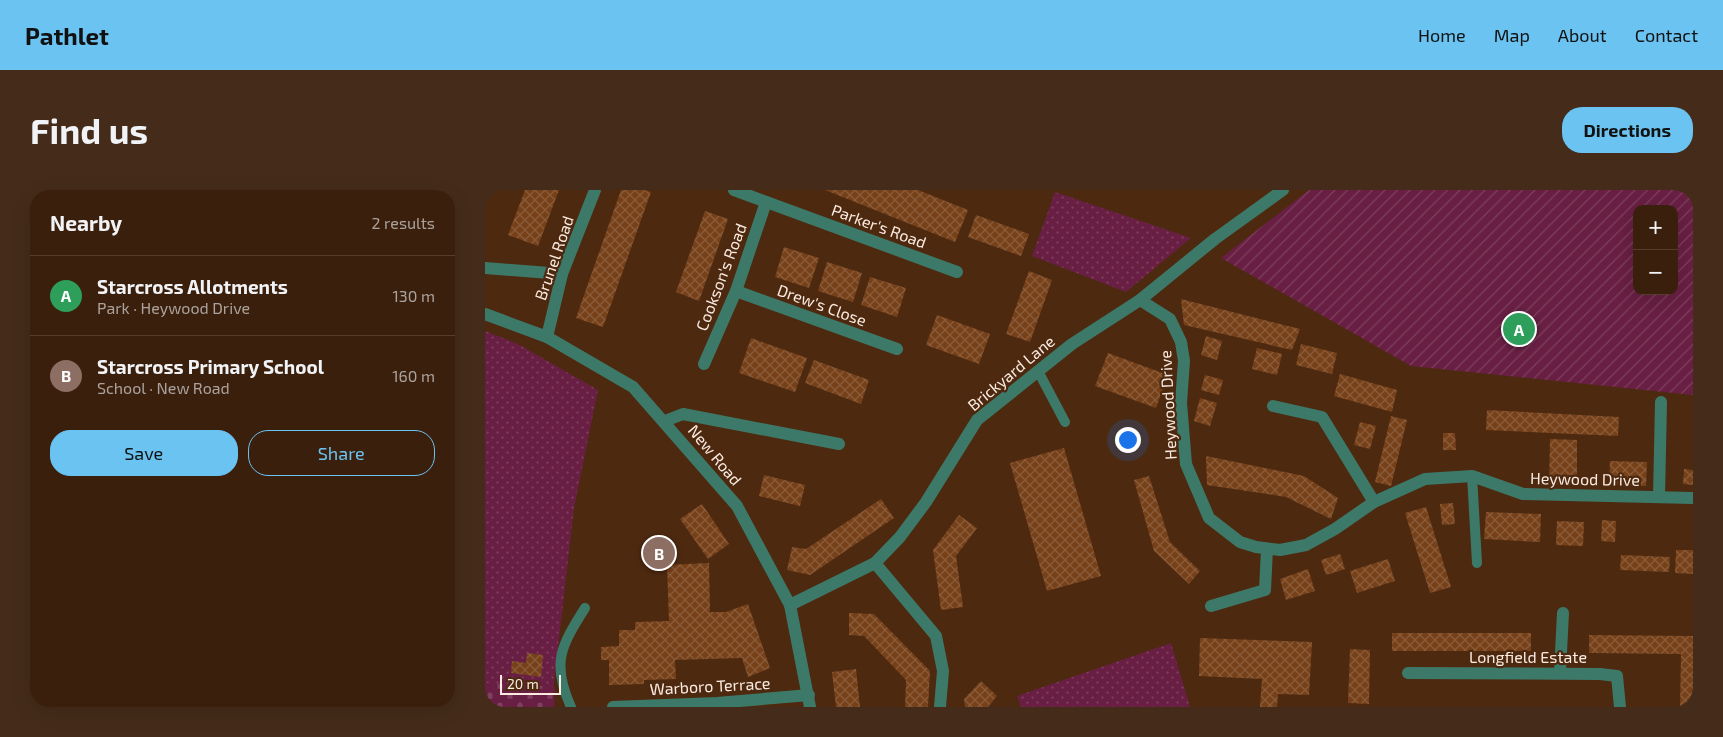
<!DOCTYPE html>
<html lang="en">
<head>
<meta charset="utf-8">
<style>
  :root { --surface:#3a1f0c; --page:#452c1a; --text:#f1f3f6; --muted:#aba29d; --line:#543d2d; --accent:#6ac3f1 }
  body { margin:0; font-family:"Exo 2",sans-serif; background:var(--page); color:var(--text) }
  .controls { position:absolute; right:15px; top:15px; display:grid; overflow:hidden; border-radius:10px; box-shadow:0 5px 20px #0002 }
  .controls button { width:45px; height:45px; display:grid; place-items:center; padding:0; border:0; border-bottom:1px solid var(--line); background:var(--surface); color:var(--text); font:25px sans-serif }
  .scale { position:absolute; left:15px; bottom:12px; width:61px; box-sizing:border-box; padding-left:5px; border:2px solid #fbebe1; border-top:0; font-size:14px; line-height:18px; white-space:nowrap; color:#fbebe1; -webkit-text-stroke:4px #4d2910; paint-order:stroke }
  .you { position:absolute; left:642px; top:249px; width:18px; height:18px; margin:-12px; border:4px solid #fff; border-radius:50%; background:#1a73e8; box-shadow:0 0 0 8px #1a73e833 }
  .badge { display:grid; place-items:center; width:32px; height:32px; border-radius:50%; background:var(--accent); color:#fff; font-size:16px; font-weight:700 }
  .pin { position:absolute; translate:-50% -50%; border:2px solid #fff; box-shadow:0 1px 5px #0006 }
  .list { margin:0; padding:0; list-style:none }
  h2 { display:flex; justify-content:space-between; align-items:center; height:65px; margin:0; padding:0 20px; font-size:21px }
  h2 small { font-size:16px; font-weight:400; color:var(--muted) }
  .list li { display:grid; grid-template-columns:32px 1fr auto; gap:15px; align-items:center; box-sizing:border-box; height:80px; padding:0 20px; border-top:1px solid var(--line) }
  .list b { display:block; font-size:19px; white-space:nowrap }
  .list p { margin:0; font-size:16px; white-space:nowrap; color:var(--muted) }
  .list em { font-size:16px; font-style:normal; color:var(--muted) }
  .actions { display:flex; gap:10px; padding:15px 20px }
  .actions a { flex:1; padding:11px 0; border:1px solid var(--accent); border-radius:20px; text-align:center; font-size:18px; color:var(--accent) }
  .actions .main { background:var(--accent); color:#111 }
  .map { position:relative; flex:none; width:1208px; height:517px; overflow:hidden; border-radius:20px }
  header { display:flex; align-items:center; gap:30px; box-sizing:border-box; height:70px; padding:0 25px; background:var(--accent); color:#111 }
  header strong { font-size:24px }
  nav { display:flex; gap:28px; margin-inline-start:auto; font-size:18px }
  .intro { display:flex; align-items:center; justify-content:space-between; box-sizing:border-box; height:120px; padding:0 30px }
  h1 { margin:0; font-size:35px }
  .button { padding:12px 22px; border-radius:20px; background:var(--accent); color:#111; font-size:18px; font-weight:700 }
  main { display:flex; gap:30px; padding:0 30px }
  aside { flex:1; background:var(--surface); border-radius:20px; box-shadow:0 5px 20px #0002 }
  .map>svg:first-child { display:block }
</style>
</head>
<body>
<header>
<strong>Pathlet</strong>
<nav><a>Home</a><a>Map</a><a>About</a><a>Contact</a></nav>
</header>
<div class="intro"><h1>Find us</h1><a class="button">Directions</a></div>
<main>
<aside>
<h2>Nearby<small>2 results</small></h2>
<ul class="list">
<li><span class="badge" style="background:#2e9e5b">A</span><div><b>Starcross Allotments</b><p>Park · Heywood Drive</p></div><em>130 m</em></li>
<li><span class="badge" style="background:#8d6e63">B</span><div><b>Starcross Primary School</b><p>School · New Road</p></div><em>160 m</em></li>
</ul>
<div class="actions"><a class="main">Save</a><a>Share</a></div>
</aside>
<div class="map">
<svg width="1208" height="517" viewBox="0 0 1208 517">
  <defs>
    <pattern id="grass-dots" width="8" height="8" patternUnits="userSpaceOnUse" patternTransform="scale(1.25)"><rect width="8" height="8" fill="#681f43"/><path d="M2 2h.1M6 6h.1" fill="none" stroke="#7e405e" stroke-width="1.8" stroke-linecap="round"/></pattern>
    <pattern id="cemetery-stones" width="16" height="16" patternUnits="userSpaceOnUse" patternTransform="scale(1.25)"><rect width="16" height="16" fill="#681f43"/><path d="M2 7V4a2 2 0 0 1 4 0v3zM10 15v-3a2 2 0 0 1 4 0v3z" fill="#7e405e"/></pattern>
    <pattern id="garden-furrows" width="10" height="10" patternUnits="userSpaceOnUse" patternTransform="scale(1.25)"><rect width="10" height="10" fill="#681f43"/><path d="M-1 1l2-2M0 10L10 0M9 11l2-2" fill="none" stroke="#7e405e"/></pattern>
    <pattern id="building-cross-hatch" width="8" height="8" patternUnits="userSpaceOnUse" patternTransform="scale(1.25)"><rect width="8" height="8" fill="#764019"/><path d="M0 0l8 8M0 8l8-8" fill="none" stroke="#8a5c3a"/></pattern>
  </defs>
  <rect width="100%" height="100%" fill="#4d2910"/>
  <g fill="url(#grass-dots)">
    <path d="M570,2L706,48L641,102L547,66Z"/>
    <path d="M0,141L33,154L113,200L89,318L68,501L0,496Z"/>
    <path d="M686,453L705,517H536L532,506Z"/>
  </g>
  <path fill="url(#cemetery-stones)" d="M0,493L70,497L69,517H0Z"/>
  <path fill="url(#garden-furrows)" fill-rule="evenodd" d="M824,0H1208V205L926,176L736,68ZM1152,19H1189V101H1152Z"/>
  <g fill="url(#building-cross-hatch)">
    <path d="M40,0H74L53,56L23,45Z"/>
    <path d="M136,0H159L166,2L118,137L91,128Z"/>
    <path d="M340,0H433L483,20L470,52Z"/>
    <path d="M220,21L243,29L214,111L191,102Z"/>
    <path d="M491,25L544,44L536,66L483,47Z"/>
    <path d="M299,57L334,68L324,98L290,87Z"/>
    <path d="M342,72L377,83L368,112L333,101Z"/>
    <path d="M544,81L567,90L545,152L521,144Z"/>
    <path d="M385,87L421,98L412,127L376,115Z"/>
    <path d="M696,109L815,139L807,160L699,135Z"/>
    <path d="M452,125L505,144L494,174L441,155Z"/>
    <path d="M721,146L737,151L732,170L716,165Z"/>
    <path d="M266,148L322,168L310,202L254,183Z"/>
    <path d="M816,154L852,163L847,184L811,175Z"/>
    <path d="M772,158L797,164L792,185L767,179Z"/>
    <path d="M623,163L683,185L671,218L610,196Z"/>
    <path d="M329,170L384,190L376,214L320,193Z"/>
    <path d="M855,184L912,200L907,222L849,206Z"/>
    <path d="M720,185L738,190L734,205L716,200Z"/>
    <path d="M715,208L732,213L725,236L709,231Z"/>
    <path d="M1002,220L1134,227L1133,246L1001,240Z"/>
    <path d="M906,226L922,230L906,296L890,292Z"/>
    <path d="M875,232L891,236L885,259L869,255Z"/>
    <path d="M958,243H970L971,260H958Z"/>
    <path d="M1065,249L1092,250V295L1064,294Z"/>
    <path d="M579,258L616,386L562,401L525,273Z"/>
    <path d="M721,266L819,286L853,308L846,329L801,307L722,295Z"/>
    <path d="M1125,271L1162,272L1161,296L1124,295Z"/>
    <path d="M1199,279L1208,280V295L1198,294Z"/>
    <path d="M279,285L320,295L315,316L274,306Z"/>
    <path d="M664,286L685,352L715,381L704,394L669,361L649,290Z"/>
    <path d="M396,309L409,328L325,385L302,380L307,357L321,359Z"/>
    <path d="M968,313L970,334L957,335L955,314Z"/>
    <path d="M217,314L244,354L223,369L195,329Z"/>
    <path d="M941,317L966,397L945,403L920,323Z"/>
    <path d="M1001,322L1056,324L1055,352L999,349Z"/>
    <path d="M474,325L492,338L471,366L478,417L456,420L448,360Z"/>
    <path d="M1117,330L1131,331L1130,352L1116,351Z"/>
    <path d="M1072,331L1099,332L1098,356L1071,355Z"/>
    <path d="M1191,360H1208V384L1190,383Z"/>
    <path d="M855,364L860,379L841,385L836,370Z"/>
    <path d="M1136,365L1185,367L1184,382L1135,380Z"/>
    <path d="M903,369L910,391L872,403L865,381Z"/>
    <path d="M224,373L225,422H241L263,414L285,478L263,487L257,468L190,470L191,489L159,490V494L124,495V470H116V457L134,456V440H150V432L184,431L182,375Z"/>
    <path d="M823,379L830,401L801,410L795,389Z"/>
    <path d="M364,423L389,424L445,481L443,517H420L421,490L379,446L364,445Z"/>
    <rect x="907" y="443" width="139" height="18"/>
    <path d="M1104,445L1208,446V517H1195L1196,464L1104,463Z"/>
    <path d="M715,448L827,452L824,505L793,504L792,517H775L777,489L714,486Z"/>
    <path d="M865,459L885,460L884,514L863,513Z"/>
    <path d="M42,463L58,465L56,487L26,483L27,471L41,473Z"/>
    <path d="M371,479L375,517H351L347,482Z"/>
    <path d="M496,491L512,506L503,517H480L479,509Z"/>
  </g>
  <g fill="none" stroke-linecap="round" stroke-linejoin="round">
    <g stroke="#3d7968" stroke-width="10">
      <path d="M553,181L580,232"/>
      <path d="M987,286L992,373"/>
      <path d="M86,517C66,473 76,456 100,418"/>
    </g>
    <g stroke="#3d7968" stroke-width="12">
      <path d="M249,0L472,82"/>
      <path d="M0,78L77,84"/>
      <path d="M251,101L412,159"/>
      <path d="M655,110L685,129L696,152L699,171L696,213L701,274L724,328L755,352L771,357L795,360L821,355L850,339L889,312L940,289L987,286L1038,304L1208,308"/>
      <path d="M62,147L77,84L110,0"/>
      <path d="M219,174L251,101L281,12"/>
      <path d="M788,216L837,227L889,312"/>
      <path d="M180,231L198,224L354,254"/>
      <path d="M1174,307L1176,212"/>
      <path d="M390,373L451,446L458,481L455,517"/>
      <path d="M305,415L390,373L415,347L441,312L492,230L587,154L655,110L730,49L798,0"/>
      <path d="M726,416L780,400L782,359"/>
      <path d="M1075,482L1078,423"/>
      <path d="M923,483L1115,484L1132,486L1135,517"/>
      <path d="M128,517L232,513L324,505"/>
    </g>
    <path stroke="#3d7968" stroke-width="12" d="M0,124L62,147L148,197L252,316L305,415L325,517"/>
  </g>
  <g text-anchor="middle" stroke-width="4.5" stroke-linejoin="round" paint-order="stroke">
    <g font-size="16" fill="#fbebe1" stroke="#4d2910">
      <text transform="translate(394 36) rotate(20)" y="6">Parker's Road</text>
      <text transform="translate(69 68) rotate(-71)" y="6">Brunel Road</text>
      <text transform="translate(236 87) rotate(-69)" y="6">Cookson's Road</text>
      <text transform="translate(337 115) rotate(20)" y="6">Drew's Close</text>
      <text transform="translate(526 183) rotate(-40)" y="6">Brickyard Lane</text>
      <text transform="translate(683 215) rotate(-93)" y="6">Heywood Drive</text>
      <text transform="translate(230 265) rotate(50)" y="6">New Road</text>
      <text transform="translate(1100 289) rotate(1)" y="6">Heywood Drive</text>
      <text x="1043" y="473">Longfield Estate</text>
      <text transform="translate(225 496) rotate(-3)" y="6">Warboro Terrace</text>
    </g>
  </g>
</svg>
<div class="controls">
<button>+</button>
<button>−</button>
</div>
<div class="scale">20 m</div>
<div class="you"></div>
<div class="pin badge" style="left:1034px;top:139px;background:#2e9e5b">A</div>
<div class="pin badge" style="left:174px;top:363px;background:#8d6e63">B</div>
</div>
</main>
</body>
</html>
